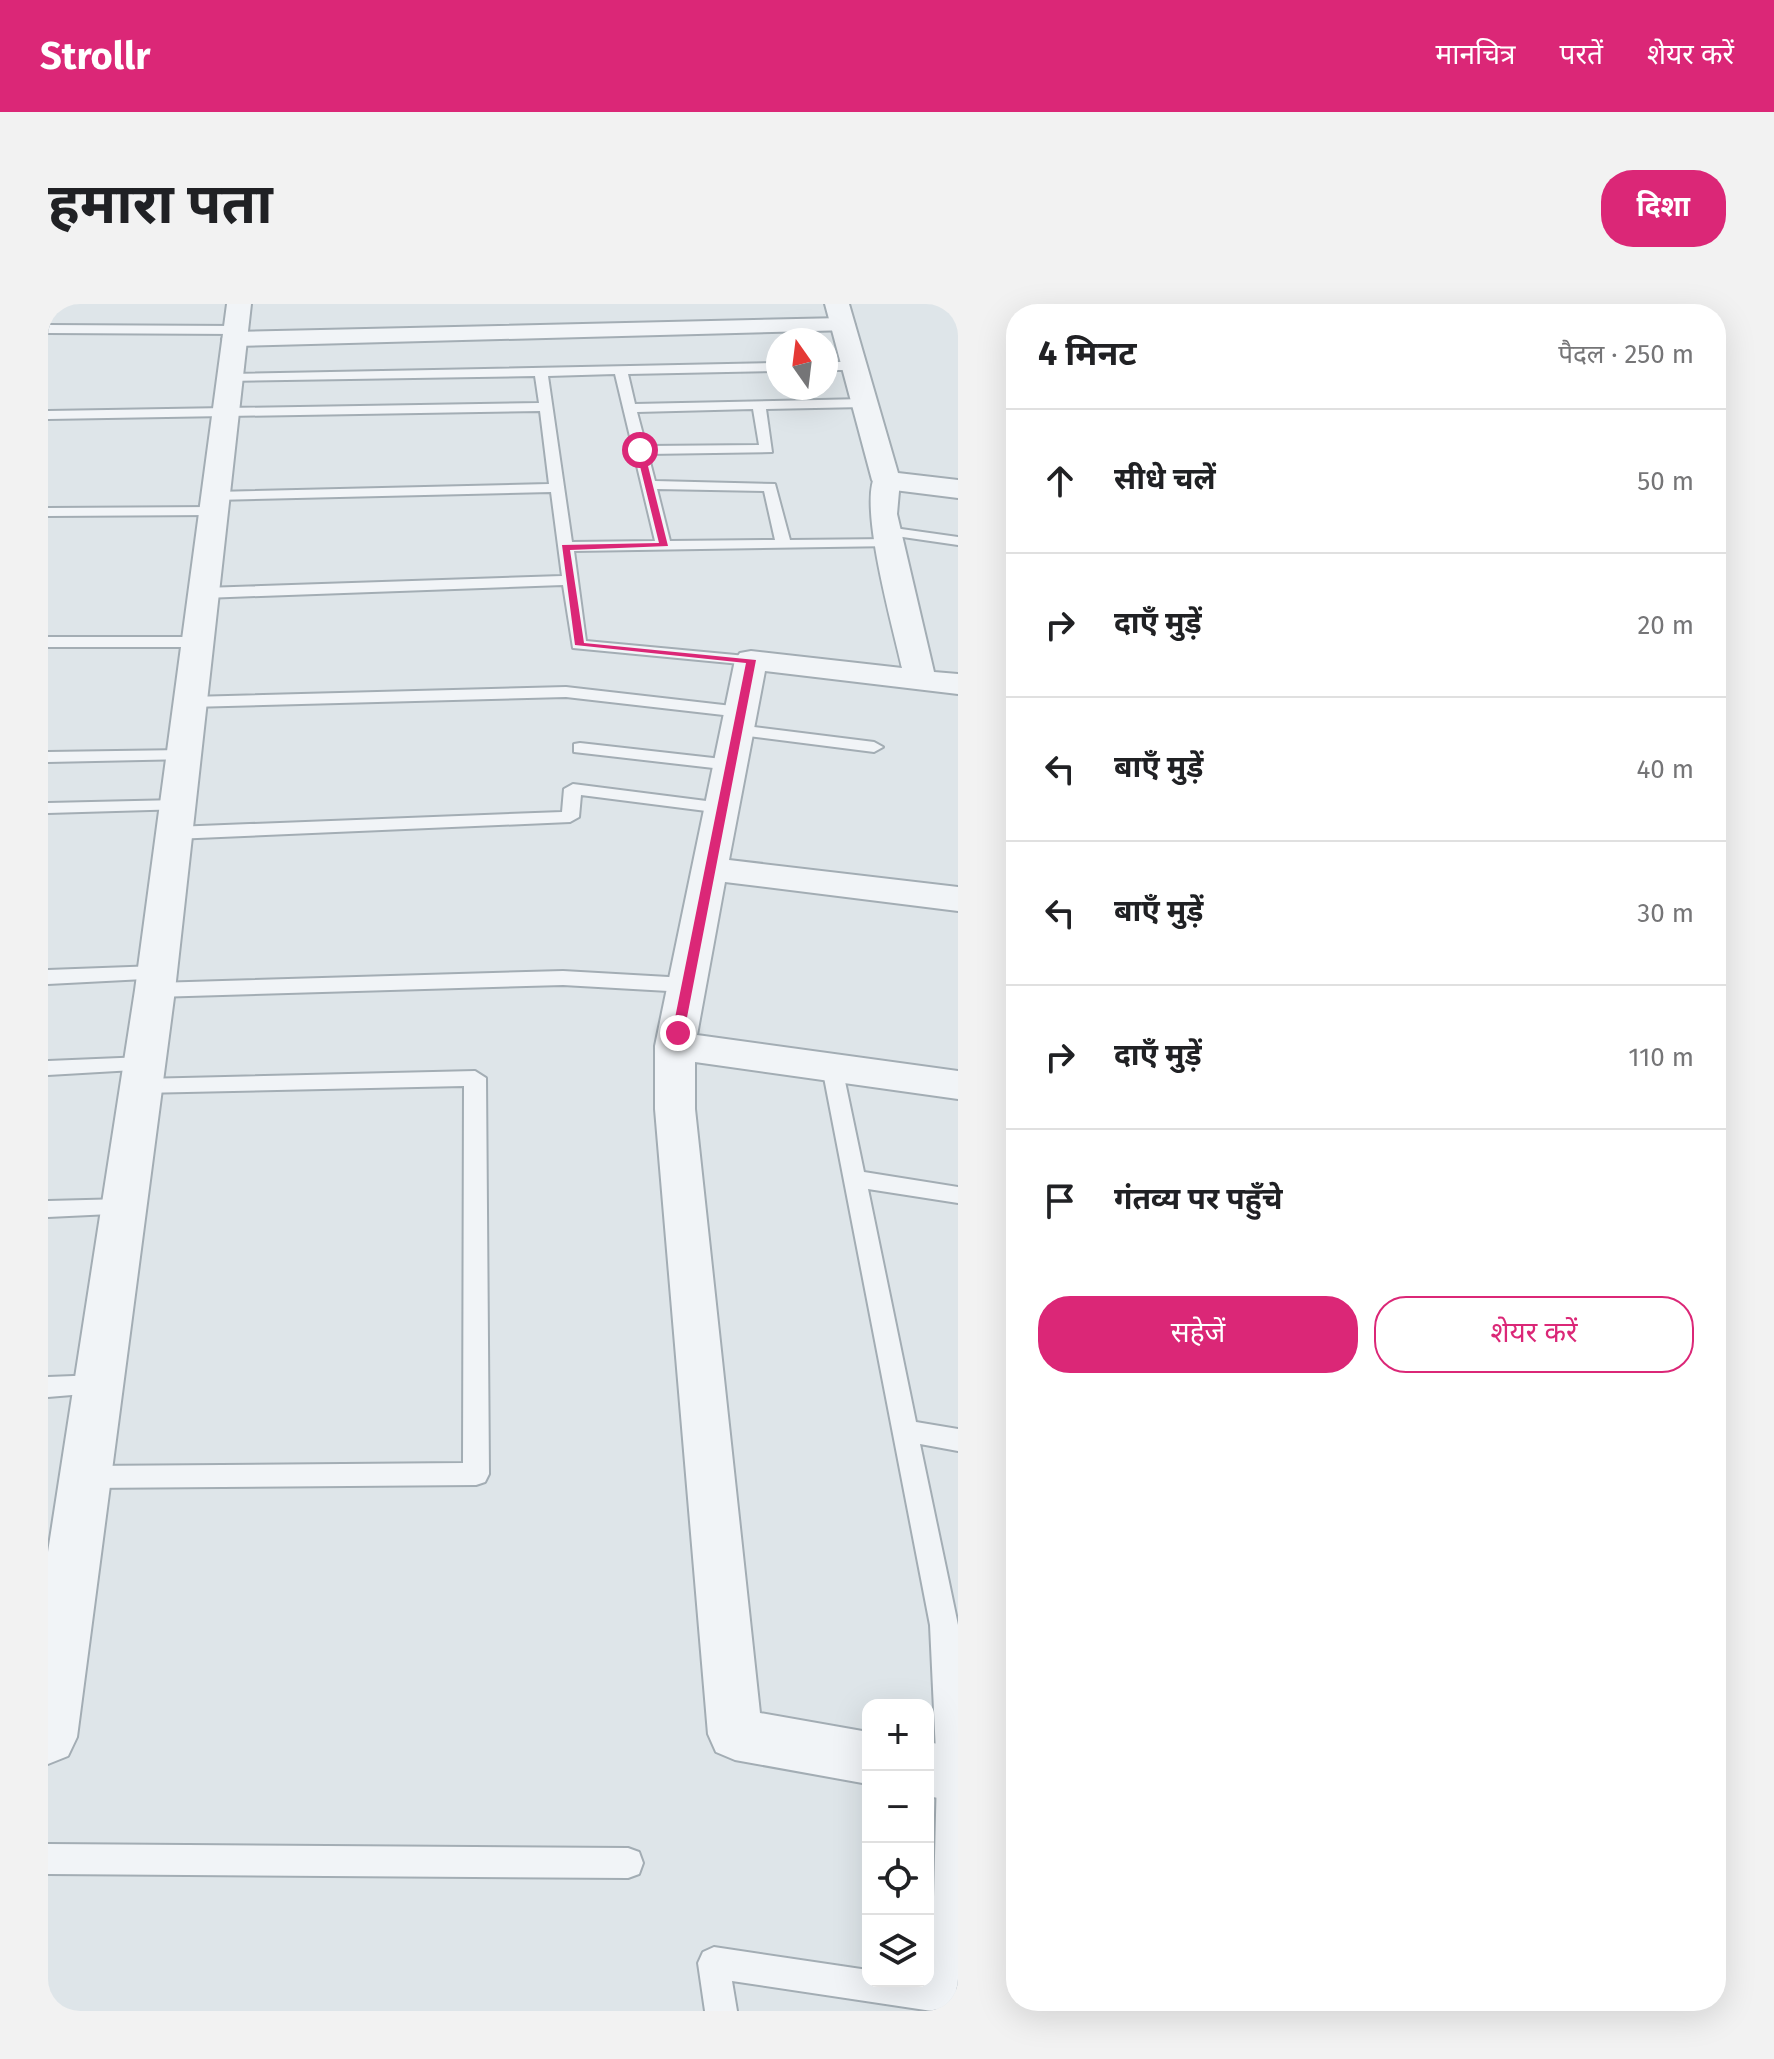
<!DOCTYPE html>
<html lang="hi">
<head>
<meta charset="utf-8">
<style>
  :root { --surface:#fff; --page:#f2f2f2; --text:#202124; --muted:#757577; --line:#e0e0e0; --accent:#db2777 }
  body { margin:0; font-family:"Fira Sans","Noto Sans Devanagari",sans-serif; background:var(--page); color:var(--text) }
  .controls { position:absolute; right:24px; bottom:24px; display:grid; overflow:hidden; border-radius:16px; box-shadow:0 8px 32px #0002 }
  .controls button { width:72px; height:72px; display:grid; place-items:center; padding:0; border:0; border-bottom:2px solid var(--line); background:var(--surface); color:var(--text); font:40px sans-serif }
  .compass { position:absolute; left:718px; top:24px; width:72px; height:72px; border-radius:50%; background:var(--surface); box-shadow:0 8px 32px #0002; rotate:346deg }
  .stop { position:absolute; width:24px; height:24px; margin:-18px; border:6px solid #db2777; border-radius:50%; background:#fff }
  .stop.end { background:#db2777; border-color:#fff; box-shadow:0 2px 8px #0008 }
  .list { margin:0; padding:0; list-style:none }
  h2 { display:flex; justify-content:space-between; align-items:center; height:104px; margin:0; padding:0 32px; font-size:34px }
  h2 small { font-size:26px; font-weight:400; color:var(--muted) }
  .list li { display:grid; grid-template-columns:52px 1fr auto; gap:24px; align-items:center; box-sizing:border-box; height:144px; padding:0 32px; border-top:2px solid var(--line) }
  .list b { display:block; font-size:30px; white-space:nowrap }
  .list em { font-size:26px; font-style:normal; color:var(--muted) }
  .actions { display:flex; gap:16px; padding:24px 32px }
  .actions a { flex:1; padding:18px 0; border:2px solid var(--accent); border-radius:32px; text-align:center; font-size:28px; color:var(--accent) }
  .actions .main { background:var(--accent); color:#fff }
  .icon { flex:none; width:44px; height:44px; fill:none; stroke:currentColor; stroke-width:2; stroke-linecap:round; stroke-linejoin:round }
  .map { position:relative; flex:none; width:910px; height:1707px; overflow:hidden; border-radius:32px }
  header { display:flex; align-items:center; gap:48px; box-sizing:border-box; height:112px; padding:0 40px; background:var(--accent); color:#fff }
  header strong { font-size:38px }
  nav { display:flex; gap:44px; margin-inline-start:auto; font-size:28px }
  .intro { display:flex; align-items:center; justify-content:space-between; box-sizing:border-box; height:192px; padding:0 48px }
  h1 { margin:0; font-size:56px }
  .button { padding:20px 36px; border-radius:32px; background:var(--accent); color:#fff; font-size:28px; font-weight:700 }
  main { display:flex; gap:48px; padding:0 48px }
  aside { flex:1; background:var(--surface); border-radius:32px; box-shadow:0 8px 32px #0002 }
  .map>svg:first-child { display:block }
</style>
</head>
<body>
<header>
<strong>Strollr</strong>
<nav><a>मानचित्र</a><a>परतें</a><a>शेयर करें</a></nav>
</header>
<div class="intro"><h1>हमारा पता</h1><a class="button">दिशा</a></div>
<main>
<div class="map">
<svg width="910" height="1707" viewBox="0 0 910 1707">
  <rect width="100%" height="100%" fill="#dee5e9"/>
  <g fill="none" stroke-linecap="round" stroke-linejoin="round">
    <defs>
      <g id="service">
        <path d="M0,21L188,22L194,26L188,30L0,29Z"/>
        <path d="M778,58H806L812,62L806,66H778Z"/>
        <path d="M730,59V67L580,70L587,100L816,95L823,99L816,103L718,105L724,148L600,150L607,177L727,180L742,236L842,235L849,239L847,242L526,247L538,337L709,353V359L703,361L525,344L515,281L156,294L148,289L156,284L514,272L503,188L167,196L160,192L167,188L501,180L492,107L0,115V107L491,99L487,72L177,77V71L182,70ZM567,70L607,237L524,238L500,72ZM705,105L711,141L598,142L589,108ZM609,185L716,187L727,236L622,237Z"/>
        <path d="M0,204L165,203L172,207L165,211L0,212Z"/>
        <path d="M839,223L910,233V241L834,230V224Z"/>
        <path d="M0,333H149L157,338L149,343H0Z"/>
        <path d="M518,383L693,403L701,408L693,413L518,393L142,403L134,398L142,393Z"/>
        <path d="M690,421L826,438L835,443L826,448L684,430V422Z"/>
        <path d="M532,439L683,456L692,461L683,466L526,448V440Z"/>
        <path d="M136,446L145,451L142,455L0,458V448Z"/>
        <path d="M525,480L674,499L683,504L674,509L533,491L531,513L522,518L126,535L117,529L126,523L514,508L516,485Z"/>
        <path d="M130,496L136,497V505L0,509V499Z"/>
        <path d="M109,662L119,669L116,674L0,680V666Z"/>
        <path d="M515,667L638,674L648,681L638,688L515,681L107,693L97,686L107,679Z"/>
        <path d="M96,753L103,755L106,760L103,765L0,771V757Z"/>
        <path d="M784,756L794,763L816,868L910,883V899L820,885L868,1118L910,1125V1147L872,1140L910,1321V1707H884L684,1677L689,1707H657L650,1659L655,1648L666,1643L820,1666V1677L884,1675L889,1470L882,1321L774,763Z"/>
        <path d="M427,767L438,774L441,1170L437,1178L428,1181L37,1184L28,1181L24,1173L28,1165L37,1162L415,1159L416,782L93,789L82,782L93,775Z"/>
        <path d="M76,895L84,897L87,903L84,909L0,913V897Z"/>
        <path d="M51,1071L60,1074L63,1081L60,1088L0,1093V1073Z"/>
        <path d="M0,1540L580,1544L591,1548L595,1559L591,1570L580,1574L0,1570Z"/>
      </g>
      <g id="minor">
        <path d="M795,14L807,21L803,26L186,42L174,35L186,28Z"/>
        <path d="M838,168L848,170L852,176L849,210L886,368L910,370V390L717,367L681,556L910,583V607L677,578L649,731L910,767V795L647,758V805L712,1409L820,1428V1480L687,1456L668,1448L660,1430L607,805V742L687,356L692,349L703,347L854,364C846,327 809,198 828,170Z"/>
        <path d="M880,1438L910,1444V1498L880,1492Z"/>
      </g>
      <g id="tertiary">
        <path d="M179,0H203L127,686L29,1433L20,1452L0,1460V1248L87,686Z"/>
        <path d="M777,0H801L850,169L910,176V194L838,185L828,182L824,176Z"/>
      </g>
    </defs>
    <use href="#service" stroke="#a3adb4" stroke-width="4"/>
    <use href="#minor" stroke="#a3adb4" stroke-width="4"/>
    <use href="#tertiary" stroke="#a3adb4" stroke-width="4"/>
    <use href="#service" fill="#f1f4f7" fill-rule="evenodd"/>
    <use href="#minor" fill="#f1f4f7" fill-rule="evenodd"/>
    <use href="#tertiary" fill="#f1f4f7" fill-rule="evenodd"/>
  </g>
  <path fill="#db2777" d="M592,143L596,146L620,242L522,246L536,339L708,356L636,729L630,733L624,729L698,359L527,341L514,241L611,239L588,146Z"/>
</svg>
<div class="controls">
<button>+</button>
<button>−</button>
<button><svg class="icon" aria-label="locate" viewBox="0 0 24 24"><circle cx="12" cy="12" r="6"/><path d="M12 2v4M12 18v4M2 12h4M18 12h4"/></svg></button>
<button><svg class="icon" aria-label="layers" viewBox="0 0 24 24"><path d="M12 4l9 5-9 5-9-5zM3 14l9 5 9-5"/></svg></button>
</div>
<svg class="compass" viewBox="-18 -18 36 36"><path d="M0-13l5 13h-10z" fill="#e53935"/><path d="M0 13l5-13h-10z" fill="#757577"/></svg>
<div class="stop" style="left:592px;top:146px"></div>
<div class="stop end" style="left:630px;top:729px"></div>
</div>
<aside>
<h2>4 मिनट<small>पैदल · 250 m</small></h2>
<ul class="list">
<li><svg class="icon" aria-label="ahead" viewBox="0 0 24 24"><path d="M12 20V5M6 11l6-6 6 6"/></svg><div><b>सीधे चलें</b></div><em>50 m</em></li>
<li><svg class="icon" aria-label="right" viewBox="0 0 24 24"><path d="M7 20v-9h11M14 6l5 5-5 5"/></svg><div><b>दाएँ मुड़ें</b></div><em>20 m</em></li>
<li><svg class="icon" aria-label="left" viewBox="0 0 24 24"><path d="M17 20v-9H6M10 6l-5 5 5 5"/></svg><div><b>बाएँ मुड़ें</b></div><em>40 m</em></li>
<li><svg class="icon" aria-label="left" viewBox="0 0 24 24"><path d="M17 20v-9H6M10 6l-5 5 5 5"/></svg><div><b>बाएँ मुड़ें</b></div><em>30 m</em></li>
<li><svg class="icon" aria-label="right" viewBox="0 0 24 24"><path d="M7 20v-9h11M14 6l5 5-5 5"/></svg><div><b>दाएँ मुड़ें</b></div><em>110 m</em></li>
<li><svg class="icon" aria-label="arrive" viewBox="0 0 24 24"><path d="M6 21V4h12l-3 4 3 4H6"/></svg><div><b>गंतव्य पर पहुँचे</b></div></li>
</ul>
<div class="actions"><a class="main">सहेजें</a><a>शेयर करें</a></div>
</aside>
</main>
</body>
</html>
